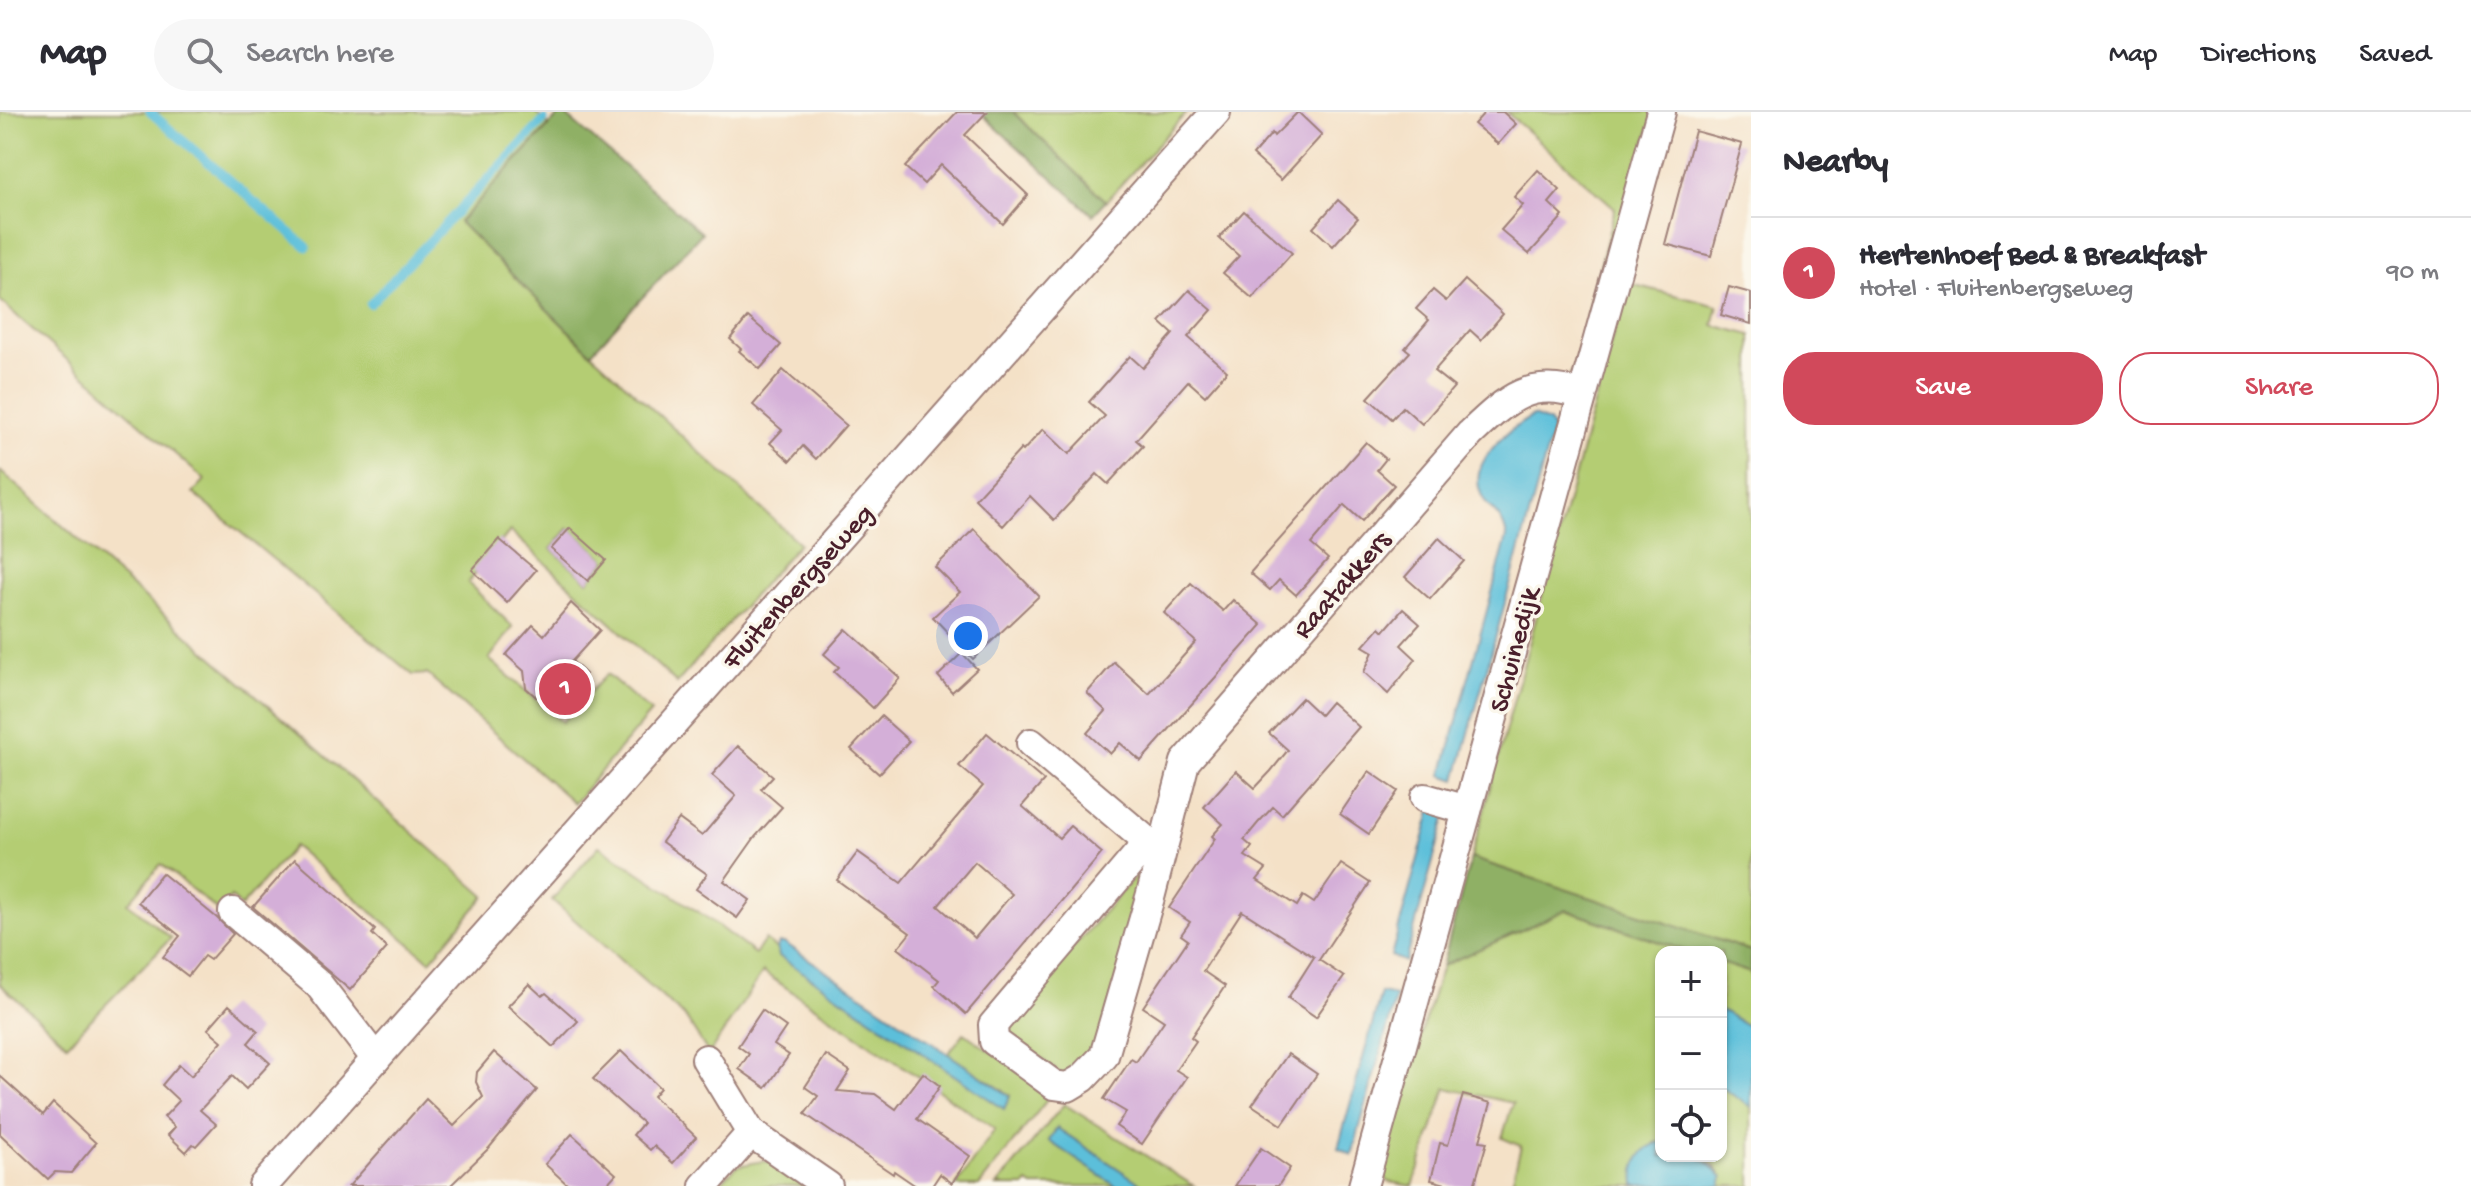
<!DOCTYPE html>
<html lang="en">
<head>
<meta charset="utf-8">
<style>
  :root { --surface:#fff; --page:#f7f7f7; --text:#2b2b33; --muted:#7c7c81; --line:#e1e1e2; --accent:#d1495b }
  body { margin:0; font-family:"Gochi Hand",sans-serif; background:var(--page); color:var(--text) }
  .controls { position:absolute; right:24px; bottom:24px; display:grid; overflow:hidden; border-radius:16px; box-shadow:0 2px 6px #0004 }
  .controls button { width:72px; height:72px; display:grid; place-items:center; padding:0; border:0; border-bottom:2px solid var(--line); background:var(--surface); color:var(--text); font:40px sans-serif }
  .you { position:absolute; left:968px; top:524px; width:28px; height:28px; margin:-20px; border:6px solid #fff; border-radius:50%; background:#1a73e8; box-shadow:0 0 0 12px #1a73e833 }
  .badge { display:grid; place-items:center; width:52px; height:52px; border-radius:50%; background:var(--accent); color:#fff; font-size:26px; font-weight:700 }
  .pin { position:absolute; translate:-50% -50%; border:4px solid #fff; box-shadow:0 2px 8px #0006 }
  .list { margin:0; padding:0; list-style:none }
  h2 { display:flex; justify-content:space-between; align-items:center; height:104px; margin:0; padding:0 32px; font-size:34px }
  h2 small { font-size:26px; font-weight:400; color:var(--muted) }
  .list li { display:grid; grid-template-columns:52px 1fr auto; gap:24px; align-items:center; box-sizing:border-box; height:112px; padding:0 32px; border-top:2px solid var(--line) }
  .list b { display:block; font-size:30px; white-space:nowrap }
  .list p { margin:0; font-size:26px; white-space:nowrap; color:var(--muted) }
  .list em { font-size:26px; font-style:normal; color:var(--muted) }
  .actions { display:flex; gap:16px; padding:24px 32px }
  .actions a { flex:1; padding:18px 0; border:2px solid var(--accent); border-radius:32px; text-align:center; font-size:28px; color:var(--accent) }
  .actions .main { background:var(--accent); color:#fff }
  .icon { flex:none; width:44px; height:44px; fill:none; stroke:currentColor; stroke-width:2; stroke-linecap:round; stroke-linejoin:round }
  .map { position:relative; flex:none; width:1751px; height:1074px; overflow:hidden }
  header { display:flex; align-items:center; gap:48px; box-sizing:border-box; height:112px; padding:0 40px; background:var(--surface); border-bottom:2px solid var(--line) }
  header strong { font-size:38px }
  nav { display:flex; gap:44px; margin-inline-start:auto; font-size:28px }
  .search { width:560px; height:72px; background:var(--page); display:flex; align-items:center; gap:20px; box-sizing:border-box; padding:0 28px; border-radius:44px; color:var(--muted); font-size:30px }
  main { display:flex }
  aside { flex:1; background:var(--surface) }
  .map>svg:first-child { display:block }
</style>
</head>
<body>
<header>
<strong>Map</strong>
<div class="search"><svg class="icon" aria-label="search" viewBox="0 0 24 24"><circle cx="10" cy="10" r="6"/><path d="M15 15l6 6"/></svg>Search here</div>
<nav><a>Map</a><a>Directions</a><a>Saved</a></nav>
</header>
<main>
<div class="map">
<svg width="1751" height="1074" viewBox="0 0 1751 1074">
  <rect width="100%" height="100%" fill="#fbf7ec"/>
  <filter id="ink" filterUnits="userSpaceOnUse"><feTurbulence type="fractalNoise" baseFrequency=".0125" numOctaves="2"/><feDisplacementMap in="SourceGraphic" scale="16" xChannelSelector="R" yChannelSelector="G"/><feConvolveMatrix kernelMatrix="1 2 1 2 8 2 1 2 1" color-interpolation-filters="sRGB"/></filter>
  <filter id="wash" filterUnits="userSpaceOnUse"><feTurbulence type="fractalNoise" baseFrequency=".006" numOctaves="4" result="noise"/><feDisplacementMap in="SourceGraphic" scale="32" xChannelSelector="R" yChannelSelector="G"/><feGaussianBlur stdDeviation="1.8" result="paint"/><feColorMatrix in="noise" values="0 0 0 0 0 0 0 0 0 0 0 0 0 0 0 0 0 1.4 0 .05"/><feComposite in="paint" operator="in"/></filter>
  <g filter="url(#wash)">
    <rect width="100%" height="100%" fill="#f4e1c7"/>
    <g fill="#b4cd73" stroke="#7f764f" stroke-width="2" fill-rule="evenodd">
      <path d="M0,0H535L549,13L459,110L591,241L799,431L677,571L510,419L468,471L513,515L489,547L562,610L607,562L651,600L574,691L427,562L413,563L193,381L205,368L0,189ZM569,416L606,448L588,469L551,437Z"/>
      <path d="M1013,0H1187L1106,89Z"/>
      <path d="M1506,0H1654L1581,262H1570L1574,255L1615,96Z"/>
      <path d="M1627,171L1718,194L1713,213L1751,223V839L1471,746Z"/>
      <path d="M0,359L485,784L430,849L294,734L241,795L231,785L218,799L161,752L128,791L171,826L67,932L0,872Z"/>
      <path d="M599,734L706,805L755,842L765,828L777,837L779,844L1003,996L1010,983L948,942L964,921L1044,976L1047,988L979,1074H956L995,1017L763,860L709,942L686,906L552,788Z"/>
      <path d="M1138,761L1146,766L1097,937L1064,964L1008,922L1012,906Z"/>
      <path d="M1565,798L1689,840H1661V1030L1655,1031L1635,1072L1641,1074H1511L1521,1034L1502,1026L1513,991L1446,976L1413,1074L1389,1070L1378,1058L1442,854Z"/>
      <path d="M1721,851L1751,861V916L1721,898Z"/>
      <path d="M1721,975L1751,995V1074H1721L1723,1065L1713,1052L1695,1044H1721Z"/>
      <path d="M1064,992L1194,1074H1144L1057,1016L1049,1029L1116,1074H1033L1028,1071L1025,1074H997Z"/>
      <path d="M763,1049L771,1050L810,1074H717L737,1054Z"/>
    </g>
    <g fill="#8fb065" stroke="#6c6848" stroke-width="2">
      <path d="M562,0L702,121L591,241L459,110Z"/>
      <path d="M979,0H1013L1106,89L1093,103Z"/>
      <path d="M1471,746L1751,839V861L1721,851V840H1689L1566,798L1442,854Z"/>
    </g>
    <g fill="#5cbfda" stroke="#536f82" stroke-width="2">
      <path d="M1533,304L1549,310L1553,317L1456,668L1442,663L1507,425C1502,398 1488,400 1481,382C1467,350 1509,317 1533,304Z"/>
      <path d="M1432,696L1447,699L1405,850L1391,844Z"/>
      <path d="M779,831H785L1010,984L1004,997L779,844L777,836Z"/>
      <path d="M1381,881L1396,884L1352,1043L1338,1036Z"/>
      <path d="M1721,898L1751,916V995L1721,975Z"/>
      <path d="M1057,1016L1144,1074H1116L1049,1029Z"/>
      <path d="M1661,1030V1044C1693,1044 1700,1040 1723,1065L1721,1074L1635,1073C1632,1052 1641,1035 1661,1030Z"/>
    </g>
    <g fill="none" stroke-linecap="round" stroke-linejoin="round">
      <g stroke="#5cbfda" stroke-width="9">
        <path d="M150,0L307,135"/>
        <path d="M370,192L544,8"/>
      </g>
    </g>
    <g id="blocks">
      <g fill="#d4afd8" fill-rule="evenodd">
        <path d="M957,0H987L965,23L1028,83L1003,112L941,53L924,72L905,55Z"/>
        <path d="M1298,0L1322,23L1281,68L1253,43L1272,21L1274,24Z"/>
        <path d="M1485,0H1503L1516,12L1498,32L1474,12Z"/>
        <path d="M1695,19L1742,32L1711,144L1665,132Z"/>
        <path d="M1538,58L1560,78L1549,91L1563,104L1529,142L1501,118L1523,93L1514,85Z"/>
        <path d="M1338,88L1358,106L1333,134L1313,116Z"/>
        <path d="M1244,99L1292,141L1252,186L1223,161L1239,144L1219,126Z"/>
        <path d="M1465,168L1503,202L1481,228L1470,218L1434,259L1454,275L1422,312L1403,295L1392,307L1368,286L1410,240L1405,236L1429,208L1416,197L1433,178L1446,189Z"/>
        <path d="M1729,175L1751,181V212L1721,203Z"/>
        <path d="M1189,178L1212,198L1188,225L1227,259L1205,284L1188,269L1136,328L1143,334L1108,372L1097,362L1054,408L1030,384L1003,414L975,387L1021,337L1023,339L1043,317L1069,342L1105,304L1089,290L1130,244L1143,256L1173,222L1160,210Z"/>
        <path d="M748,205L781,233L760,257L739,239L741,237L730,227Z"/>
        <path d="M783,258L846,313L816,347L803,334L790,349L770,331L782,318L753,293Z"/>
        <path d="M1366,330L1386,347L1377,358L1394,373L1362,409L1344,393L1311,432L1328,447L1296,483L1279,468L1270,478L1250,461Z"/>
        <path d="M570,416L606,448L588,469L551,437Z"/>
        <path d="M974,417L1039,484L973,547L933,505L960,480L935,455Z"/>
        <path d="M1439,426L1464,449L1430,487L1405,465Z"/>
        <path d="M499,427L536,458L507,491L472,458Z"/>
        <path d="M1191,471L1223,499L1233,488L1262,513L1141,649L1120,631L1110,642L1087,621L1106,599L1087,581L1114,550L1149,582L1196,530L1164,501Z"/>
        <path d="M571,491L600,518L572,549L586,562L562,591L553,584L536,585L526,576L524,559L506,543L533,513L544,523Z"/>
        <path d="M1403,497L1420,512L1401,533L1416,547L1388,582L1364,560L1373,540L1363,534L1380,515L1384,519Z"/>
        <path d="M846,517L900,566L873,596L834,560L839,555L824,542Z"/>
        <path d="M962,541L977,557L952,580L938,564Z"/>
        <path d="M1302,586L1320,603L1331,590L1359,615L1282,703L1273,695L1258,711L1244,728L1252,735L1245,744L1266,757L1257,768L1297,794L1303,784L1314,791L1341,752L1370,771L1319,848L1344,865L1316,905L1288,886L1314,845L1242,799L1203,859L1225,874L1191,925L1196,929L1176,958L1187,965L1142,1032L1116,1014L1126,1000L1104,987L1131,947L1136,950L1164,909L1143,895L1188,828L1181,823L1190,810L1169,796L1215,727L1212,724L1223,712L1204,695L1236,659L1255,676L1271,659L1288,638L1269,621Z"/>
        <path d="M881,604L909,629L879,662L851,637Z"/>
        <path d="M987,621L1044,669L1022,694L1059,726L1070,714L1102,741L966,902L934,874L939,868L898,836L910,821L837,768L858,740L901,771L983,674L959,654ZM975,750L1012,782L975,826L938,794Z"/>
        <path d="M738,634L773,664L761,677L782,695L755,725L724,769L750,788L737,806L696,777L707,762L662,730L679,707L702,724L736,684L712,663Z"/>
        <path d="M1369,659L1398,679L1369,722L1340,702Z"/>
        <path d="M295,747L375,818L372,822L387,836L350,878L253,795Z"/>
        <path d="M162,761L217,806L233,822L210,848L204,844L188,864L163,845L180,824L138,790Z"/>
        <path d="M529,872L542,884L546,881L578,909L553,935L508,894Z"/>
        <path d="M229,893L258,919L248,931L270,951L246,977L232,964L200,998L216,1012L196,1034L193,1032L186,1040L168,1023L175,1015L164,1005L179,989L162,973L179,953L191,964L222,929L208,917Z"/>
        <path d="M762,898L786,915L774,933L789,943L766,976L739,957L749,942L738,934Z"/>
        <path d="M621,939L660,976L653,984L696,1025L673,1051L654,1034L650,1038L633,1023L643,1011L593,967Z"/>
        <path d="M494,940L537,978L489,1036L450,1074H349L426,987L454,1014L483,985L476,970L477,960Z"/>
        <path d="M1288,942L1317,962L1282,1013L1252,993Z"/>
        <path d="M826,943L850,959L837,979L875,982L896,997L923,961L940,974L917,1007L970,1044L952,1071L940,1062L932,1074H916L894,1059L893,1062L805,1002L818,984L805,975Z"/>
        <path d="M0,964L43,1003L53,991L96,1031L71,1061L55,1060L48,1067L0,1022Z"/>
        <path d="M1463,983L1491,991L1480,1029L1487,1030L1474,1074H1453L1431,1068L1440,1031L1448,1033Z"/>
        <path d="M572,1022L616,1062L605,1074H569L545,1052Z"/>
        <path d="M1261,1036L1290,1056L1278,1074H1235Z"/>
      </g>
    </g>
  </g>
  <g filter="url(#ink)">
    <use href="#blocks" fill-opacity="0" stroke="#9f8079" stroke-width="2"/>
    <g fill="none" stroke-linecap="round" stroke-linejoin="round">
      <defs>
        <g id="minor">
          <path d="M1031,631L1142,725L1147,741"/>
          <path d="M1425,686L1467,698"/>
          <path d="M1161,737L1137,743L993,913L994,929L1054,973L1068,975L1083,966L1104,944L1151,782L1185,650L1470,322C1506,288 1530,264 1582,283"/>
          <path d="M233,800L319,873L376,947"/>
          <path d="M706,947L751,1021L828,1074"/>
          <path d="M263,1074L1216,0"/>
          <path d="M704,1074L751,1021"/>
          <path d="M1363,1074L1661,0"/>
        </g>
      </defs>
      <use href="#minor" stroke="#9f8079" stroke-width="32"/>
      <use href="#minor" stroke="#fff" stroke-width="28"/>
    </g>
  </g>
  <g text-anchor="middle" stroke-width="7" stroke-linejoin="round" paint-order="stroke">
    <g font-size="28" fill="#4a1f2b" stroke="#fbf7ec">
      <text transform="translate(1340 471) rotate(-49)" y="10">Raatakkers</text>
      <text transform="translate(796 473) rotate(-48)" y="10">Fluitenbergseweg</text>
      <text transform="translate(1512 537) rotate(-75)" y="10">Schuinedijk</text>
    </g>
  </g>
</svg>
<div class="controls">
<button>+</button>
<button>−</button>
<button><svg class="icon" aria-label="locate" viewBox="0 0 24 24"><circle cx="12" cy="12" r="6"/><path d="M12 2v4M12 18v4M2 12h4M18 12h4"/></svg></button>
</div>
<div class="you"></div>
<div class="pin badge" style="left:565px;top:577px">1</div>
</div>
<aside>
<h2>Nearby<small></small></h2>
<ul class="list">
<li><span class="badge">1</span><div><b>Hertenhoef Bed &amp; Breakfast</b><p>Hotel · Fluitenbergseweg</p></div><em>90 m</em></li>
</ul>
<div class="actions"><a class="main">Save</a><a>Share</a></div>
</aside>
</main>
</body>
</html>
